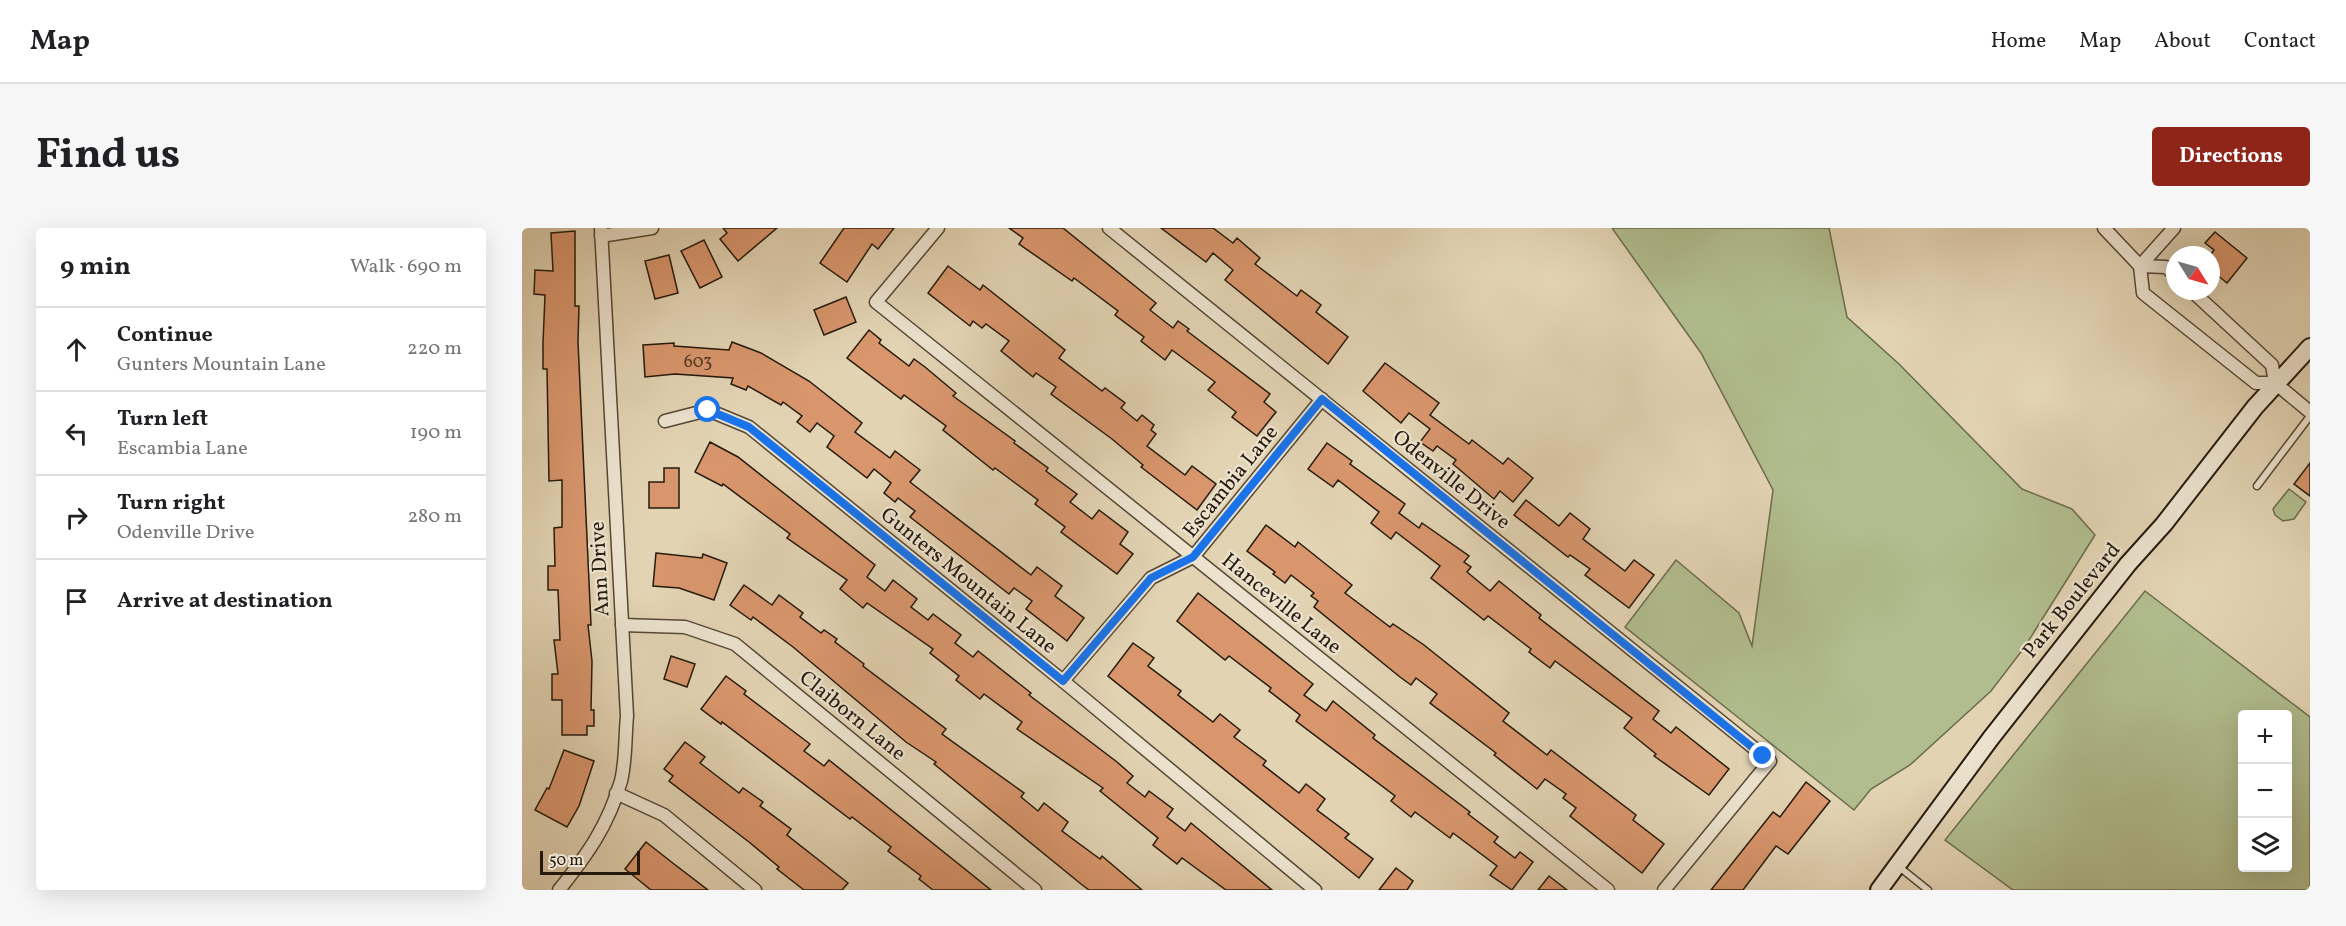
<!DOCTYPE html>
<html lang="en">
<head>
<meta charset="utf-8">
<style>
  :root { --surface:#fff; --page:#f6f6f6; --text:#202124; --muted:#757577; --line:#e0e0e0; --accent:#8f2418 }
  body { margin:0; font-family:Vollkorn,serif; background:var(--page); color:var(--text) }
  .controls { position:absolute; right:18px; bottom:18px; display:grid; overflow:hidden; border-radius:6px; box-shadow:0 6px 24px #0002 }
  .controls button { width:54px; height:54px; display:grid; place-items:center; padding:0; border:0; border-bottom:2px solid var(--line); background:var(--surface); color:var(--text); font:30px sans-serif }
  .compass { position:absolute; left:1644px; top:18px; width:54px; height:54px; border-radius:50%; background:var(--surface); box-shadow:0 6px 24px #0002; rotate:127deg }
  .scale { position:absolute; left:18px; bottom:15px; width:100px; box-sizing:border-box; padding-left:6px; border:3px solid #251a0d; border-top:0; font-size:16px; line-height:21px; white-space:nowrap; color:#251a0d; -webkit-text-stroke:4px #ece2ce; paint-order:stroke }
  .stop { position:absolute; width:18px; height:18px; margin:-14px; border:4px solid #1a73e8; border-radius:50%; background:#fff }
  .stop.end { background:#1a73e8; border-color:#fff; box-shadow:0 2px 6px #0008 }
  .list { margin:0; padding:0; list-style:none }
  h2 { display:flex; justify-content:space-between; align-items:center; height:78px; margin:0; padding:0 24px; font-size:26px }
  h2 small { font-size:20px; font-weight:400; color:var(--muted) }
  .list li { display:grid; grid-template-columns:39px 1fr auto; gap:18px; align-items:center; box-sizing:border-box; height:84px; padding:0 24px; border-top:2px solid var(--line) }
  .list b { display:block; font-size:22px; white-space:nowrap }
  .list p { margin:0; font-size:20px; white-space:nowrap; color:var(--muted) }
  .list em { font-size:20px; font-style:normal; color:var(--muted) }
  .icon { flex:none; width:33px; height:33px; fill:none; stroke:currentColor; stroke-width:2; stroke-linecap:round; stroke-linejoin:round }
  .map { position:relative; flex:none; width:1788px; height:662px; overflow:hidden; border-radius:6px }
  header { display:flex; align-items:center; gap:36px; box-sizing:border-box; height:84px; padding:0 30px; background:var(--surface); border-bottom:2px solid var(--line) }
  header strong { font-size:28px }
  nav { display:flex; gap:33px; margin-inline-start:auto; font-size:21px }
  .intro { display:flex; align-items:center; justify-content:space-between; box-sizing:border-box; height:144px; padding:0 36px }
  h1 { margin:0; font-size:42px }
  .button { padding:15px 27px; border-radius:6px; background:var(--accent); color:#fff; font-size:21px; font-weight:700 }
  main { display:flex; gap:36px; padding:0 36px }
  aside { flex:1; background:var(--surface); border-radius:6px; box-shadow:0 6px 24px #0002 }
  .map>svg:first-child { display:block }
</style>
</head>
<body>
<header>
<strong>Map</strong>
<nav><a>Home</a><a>Map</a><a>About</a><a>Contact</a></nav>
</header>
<div class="intro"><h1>Find us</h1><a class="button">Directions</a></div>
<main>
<aside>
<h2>9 min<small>Walk · 690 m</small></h2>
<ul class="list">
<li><svg class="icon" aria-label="ahead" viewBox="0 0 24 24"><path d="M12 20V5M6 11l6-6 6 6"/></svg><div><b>Continue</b><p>Gunters Mountain Lane</p></div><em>220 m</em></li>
<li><svg class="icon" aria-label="left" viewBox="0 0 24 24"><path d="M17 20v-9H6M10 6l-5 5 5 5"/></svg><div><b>Turn left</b><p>Escambia Lane</p></div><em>190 m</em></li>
<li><svg class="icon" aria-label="right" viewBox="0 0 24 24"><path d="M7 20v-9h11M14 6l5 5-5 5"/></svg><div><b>Turn right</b><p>Odenville Drive</p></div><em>280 m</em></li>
<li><svg class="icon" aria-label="arrive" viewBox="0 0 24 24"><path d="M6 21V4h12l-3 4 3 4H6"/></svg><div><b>Arrive at destination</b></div></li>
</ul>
</aside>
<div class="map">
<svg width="1788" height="662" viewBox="0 0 1788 662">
  <rect width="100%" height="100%" fill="#e2d3b3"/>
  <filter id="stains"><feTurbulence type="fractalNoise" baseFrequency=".00333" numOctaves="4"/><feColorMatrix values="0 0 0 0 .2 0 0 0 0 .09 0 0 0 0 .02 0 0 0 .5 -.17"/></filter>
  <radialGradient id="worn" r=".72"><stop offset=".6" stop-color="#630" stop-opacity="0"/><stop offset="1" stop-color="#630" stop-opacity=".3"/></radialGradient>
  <g fill="#b1bd8e" stroke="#6b6c4e" stroke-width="1.5" fill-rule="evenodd">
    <path d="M1090,0H1307L1325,89L1377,136L1500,261L1550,281L1573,307L1502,420L1469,463L1388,537L1349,561L1332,582L1103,399L1154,332L1217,385L1230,418L1251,262L1179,125Z"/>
    <path d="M1767,261L1784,274L1772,291L1761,293L1753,287L1751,281Z"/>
    <path d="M1623,363L1788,489V662H1491L1423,612ZM1720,487H1766V640H1720Z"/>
  </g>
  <g fill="#d9966d" stroke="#251a0d" stroke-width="1.5">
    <path d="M201,0H255L216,33L198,11L205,5Z"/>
    <path d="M322,0H372L356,21L350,16L325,54L298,35Z"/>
    <path d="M487,0H541L634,75L628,82L651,100L656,93L667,101L665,103L748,166L742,174L754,184L735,208L710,189L714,184L686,162L693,154L650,122L643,132L619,113L622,109L593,87L596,83L552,50L550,53L497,16L501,10Z"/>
    <path d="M639,0H691L711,15L715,10L738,30L733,36L775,68L779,62L799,77L794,84L826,109L806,136L703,52L711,42L691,25L684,34Z"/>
    <path d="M53,3V78H57L56,114L69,397H66L70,433L69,482H72V498H65V507H40V472H30V446H36L32,412H38L36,362H26V338H33L32,300L40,299V252L27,253L25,141H21V115L23,67L12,66L13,42L31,43L29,5Z"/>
    <path d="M1693,4L1725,30L1705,55L1689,42V26L1692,22L1683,15Z"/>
    <path d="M182,12L200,49L178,60L159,23Z"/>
    <path d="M147,27L156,65L133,71L123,33Z"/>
    <path d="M426,38L458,62L461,57L543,122L537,130L580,163L583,160L603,175L599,180L615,193L620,187L632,197L629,202L634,206L625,218L663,247L670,238L694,256L675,282L619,239L621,237L590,211L529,166L534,159L514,145L511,149L479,123L487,113L464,96L460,100L451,93L448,98L406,65Z"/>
    <path d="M324,69L334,94L302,107L292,82Z"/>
    <path d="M347,102L359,112L357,115L387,138L392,131L403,139L434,165L431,168L493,213L492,215L526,240L524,243L555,266L548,274L570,291L577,282L606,304L598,316L611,326L595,346L539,304L543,299L513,276L516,272L473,240L471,242L421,202L424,198L382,167L379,171L325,130Z"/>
    <path d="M210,114L239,125L287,153L340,195L333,204L368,230L373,223L398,242L388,254L509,347L515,339L540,358L533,368L562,390L545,413L504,381L510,373L492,360L487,366L388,289L393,283L376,270L373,274L362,265L369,255L352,241L345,250L305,219L312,208L295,195L288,204L275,194L280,188L261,174L259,177L226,158L224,162L209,156L211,150L153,146L123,149L121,117L152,115V118L207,122Z"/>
    <path d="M863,135L917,175L908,187L947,216L950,212L981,236L986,230L1011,250L991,274L978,263L972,271L931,236L934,232L915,218L911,223L898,214L908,201L887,185L879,195L841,163Z"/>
    <path d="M188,214L216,229L353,337L345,349L363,363L371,352L395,371L389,379L406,392L411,386L439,407L433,415L451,429L456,423L509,465L507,467L595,534L611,548L605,555L623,569L627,563L651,581L645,589L663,603L669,595L750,662H704L660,630L655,636L631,617L636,610L578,563L581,560L495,501L500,494L462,466L458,471L434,452L437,448L408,425L411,421L345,375L341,380L318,361L325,352L265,310L268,306L201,256L200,258L173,244Z"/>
    <path d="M805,215L830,233L828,236L883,276L877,285L897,300L900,295L947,328L942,334L949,339L945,344L968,363L977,353L1019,387L1017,390L1137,483L1131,491L1149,505L1154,499L1207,541L1187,567L1132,528L1134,526L1102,500L1110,490L1033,433L1028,440L1007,424L1009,421L966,388L962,392L909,350L918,338L874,304L869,311L849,295L857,284L816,252L811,259L786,241Z"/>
    <path d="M1788,235V268L1772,256Z"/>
    <path d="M142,240H157V280H127V254H142Z"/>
    <path d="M1004,272L1037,298L1048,285L1068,301L1061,311L1103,343L1112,332L1132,347L1107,380L1063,347L1068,341L1048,327L1046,329L992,287Z"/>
    <path d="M744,297L773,319L776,314L830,357L823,365L868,399L871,396L902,417L987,485L981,493L1025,527L1029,522L1114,587L1111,592L1142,616L1120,645L1048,588L1054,580L1041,570L1044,566L1023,551L1015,561L1005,553L972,527L974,525L908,475L915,466L894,450L889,457L878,449L792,379L796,373L789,368L792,365L769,347L763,355L751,346L753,344L725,323Z"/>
    <path d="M134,325L180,330L181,326L205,335L192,372L157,360L131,358Z"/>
    <path d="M222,357L250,377L257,367L281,385L278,389L299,405L302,402L315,411L313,414L342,436L341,438L424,501L420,506L502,565L499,569L516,583L522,575L546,594L540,603L578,631L580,628L620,662H567L559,656L412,536L414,534L384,514L271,419L231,389L229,392L208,377Z"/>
    <path d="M676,365L791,456L782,467L804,483L811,473L853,507L851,510L948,584L946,586L976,609L972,614L993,630L998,624L1011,634L990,662L968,647L975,638L931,605L928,610L893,584L889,589L869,573L873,568L774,493L778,487L747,463L749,460L707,428L703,432L655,393Z"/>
    <path d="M611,415L632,430L626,438L659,463L656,467L691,494L698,486L718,502L712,509L744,533L741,537L777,565L784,556L803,571L795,582L827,606L823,610L851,631L837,650L586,448Z"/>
    <path d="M149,428L173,436L165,459L142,451Z"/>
    <path d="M204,448L224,463L222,466L288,516L282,523L302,538L307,532L469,662H411L397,651L399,648L366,623L369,619L330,589L328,591L200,494L199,496L179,481Z"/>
    <path d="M163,514L183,529L178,535L217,565L221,560L241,574L238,578L269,601L265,607L326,655L320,662H282L255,641L257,639L227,614L147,553L151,548L142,541Z"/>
    <path d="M42,522L72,533L57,578L45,599L13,582L25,560L27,561Z"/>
    <path d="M1284,554L1308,573L1266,626L1254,618L1221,662H1189L1251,584L1258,589Z"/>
    <path d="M124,614L152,636L186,662H129L103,641Z"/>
    <path d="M874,640L891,653L885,662H857Z"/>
    <path d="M1027,648L1045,662H1016Z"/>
  </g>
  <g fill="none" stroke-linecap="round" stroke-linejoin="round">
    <defs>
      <g id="service">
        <path d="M1735,258L1788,188"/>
        <path d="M1376,638L1406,662"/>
      </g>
      <g id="minor">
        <path d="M416,0L354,74L1086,662"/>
        <path d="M587,0L1248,533L1142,662"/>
        <path d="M1582,0L1618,38L1621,65L1734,155H1753"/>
        <path d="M79,8L130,0"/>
        <path d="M1618,38L1652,0"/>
        <path d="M1618,38L1644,39L1653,47"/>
        <path d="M1670,63L1750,137L1753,155"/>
        <path d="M1753,155L1788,184"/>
        <path d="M143,193L186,182L227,199L541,453L793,662"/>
        <path d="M100,397L163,399L213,416L513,662"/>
        <path d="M541,453L629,350L671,329L800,171"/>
        <path d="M94,565L142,587L233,662"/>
        <path d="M37,662C65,627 86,598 99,553C104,533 103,509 105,488L79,0"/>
      </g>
      <path id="secondary" d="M1357,662L1469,510L1606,336L1642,296L1733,179L1788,119"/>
    </defs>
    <use href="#service" stroke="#544836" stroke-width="9"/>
    <use href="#minor" stroke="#544836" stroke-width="15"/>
    <use href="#secondary" stroke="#251a0d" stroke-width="20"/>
    <use href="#service" stroke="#ece2ce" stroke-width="6"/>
    <use href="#minor" stroke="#ece2ce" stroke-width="12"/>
    <use href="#secondary" stroke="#ece2ce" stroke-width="16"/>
  </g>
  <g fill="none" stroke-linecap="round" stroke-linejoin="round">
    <path stroke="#1a73e8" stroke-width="8" d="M186,182L227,199L541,453L629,350L671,329L800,171L1241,528"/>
  </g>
  <g text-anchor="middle" stroke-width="4.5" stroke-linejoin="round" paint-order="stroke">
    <g font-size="18" fill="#523925">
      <text x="176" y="139">603</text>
    </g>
    <g font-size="21" fill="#251a0d" stroke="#ece2ce">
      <text transform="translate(930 251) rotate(39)" y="7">Odenville Drive</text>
      <text transform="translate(708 253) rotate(-51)" y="7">Escambia Lane</text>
      <text transform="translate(77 341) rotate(-93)" y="7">Ann Drive</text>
      <text transform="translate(447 352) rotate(39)" y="7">Gunters Mountain Lane</text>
      <text transform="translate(1549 372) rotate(-51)" y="7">Park Boulevard</text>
      <text transform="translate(760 375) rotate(39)" y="7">Hanceville Lane</text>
      <text transform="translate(331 487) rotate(39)" y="7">Claiborn Lane</text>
    </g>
  </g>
  <rect width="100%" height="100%" filter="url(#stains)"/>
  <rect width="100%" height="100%" fill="url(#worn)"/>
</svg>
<div class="controls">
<button>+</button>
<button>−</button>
<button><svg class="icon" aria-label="layers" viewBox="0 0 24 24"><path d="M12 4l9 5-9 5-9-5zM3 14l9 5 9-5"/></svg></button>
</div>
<svg class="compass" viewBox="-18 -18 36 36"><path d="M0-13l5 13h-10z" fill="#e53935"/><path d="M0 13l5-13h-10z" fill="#757577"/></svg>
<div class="scale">50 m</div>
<div class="stop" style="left:186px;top:182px"></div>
<div class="stop end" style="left:1241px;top:528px"></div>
</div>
</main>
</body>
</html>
